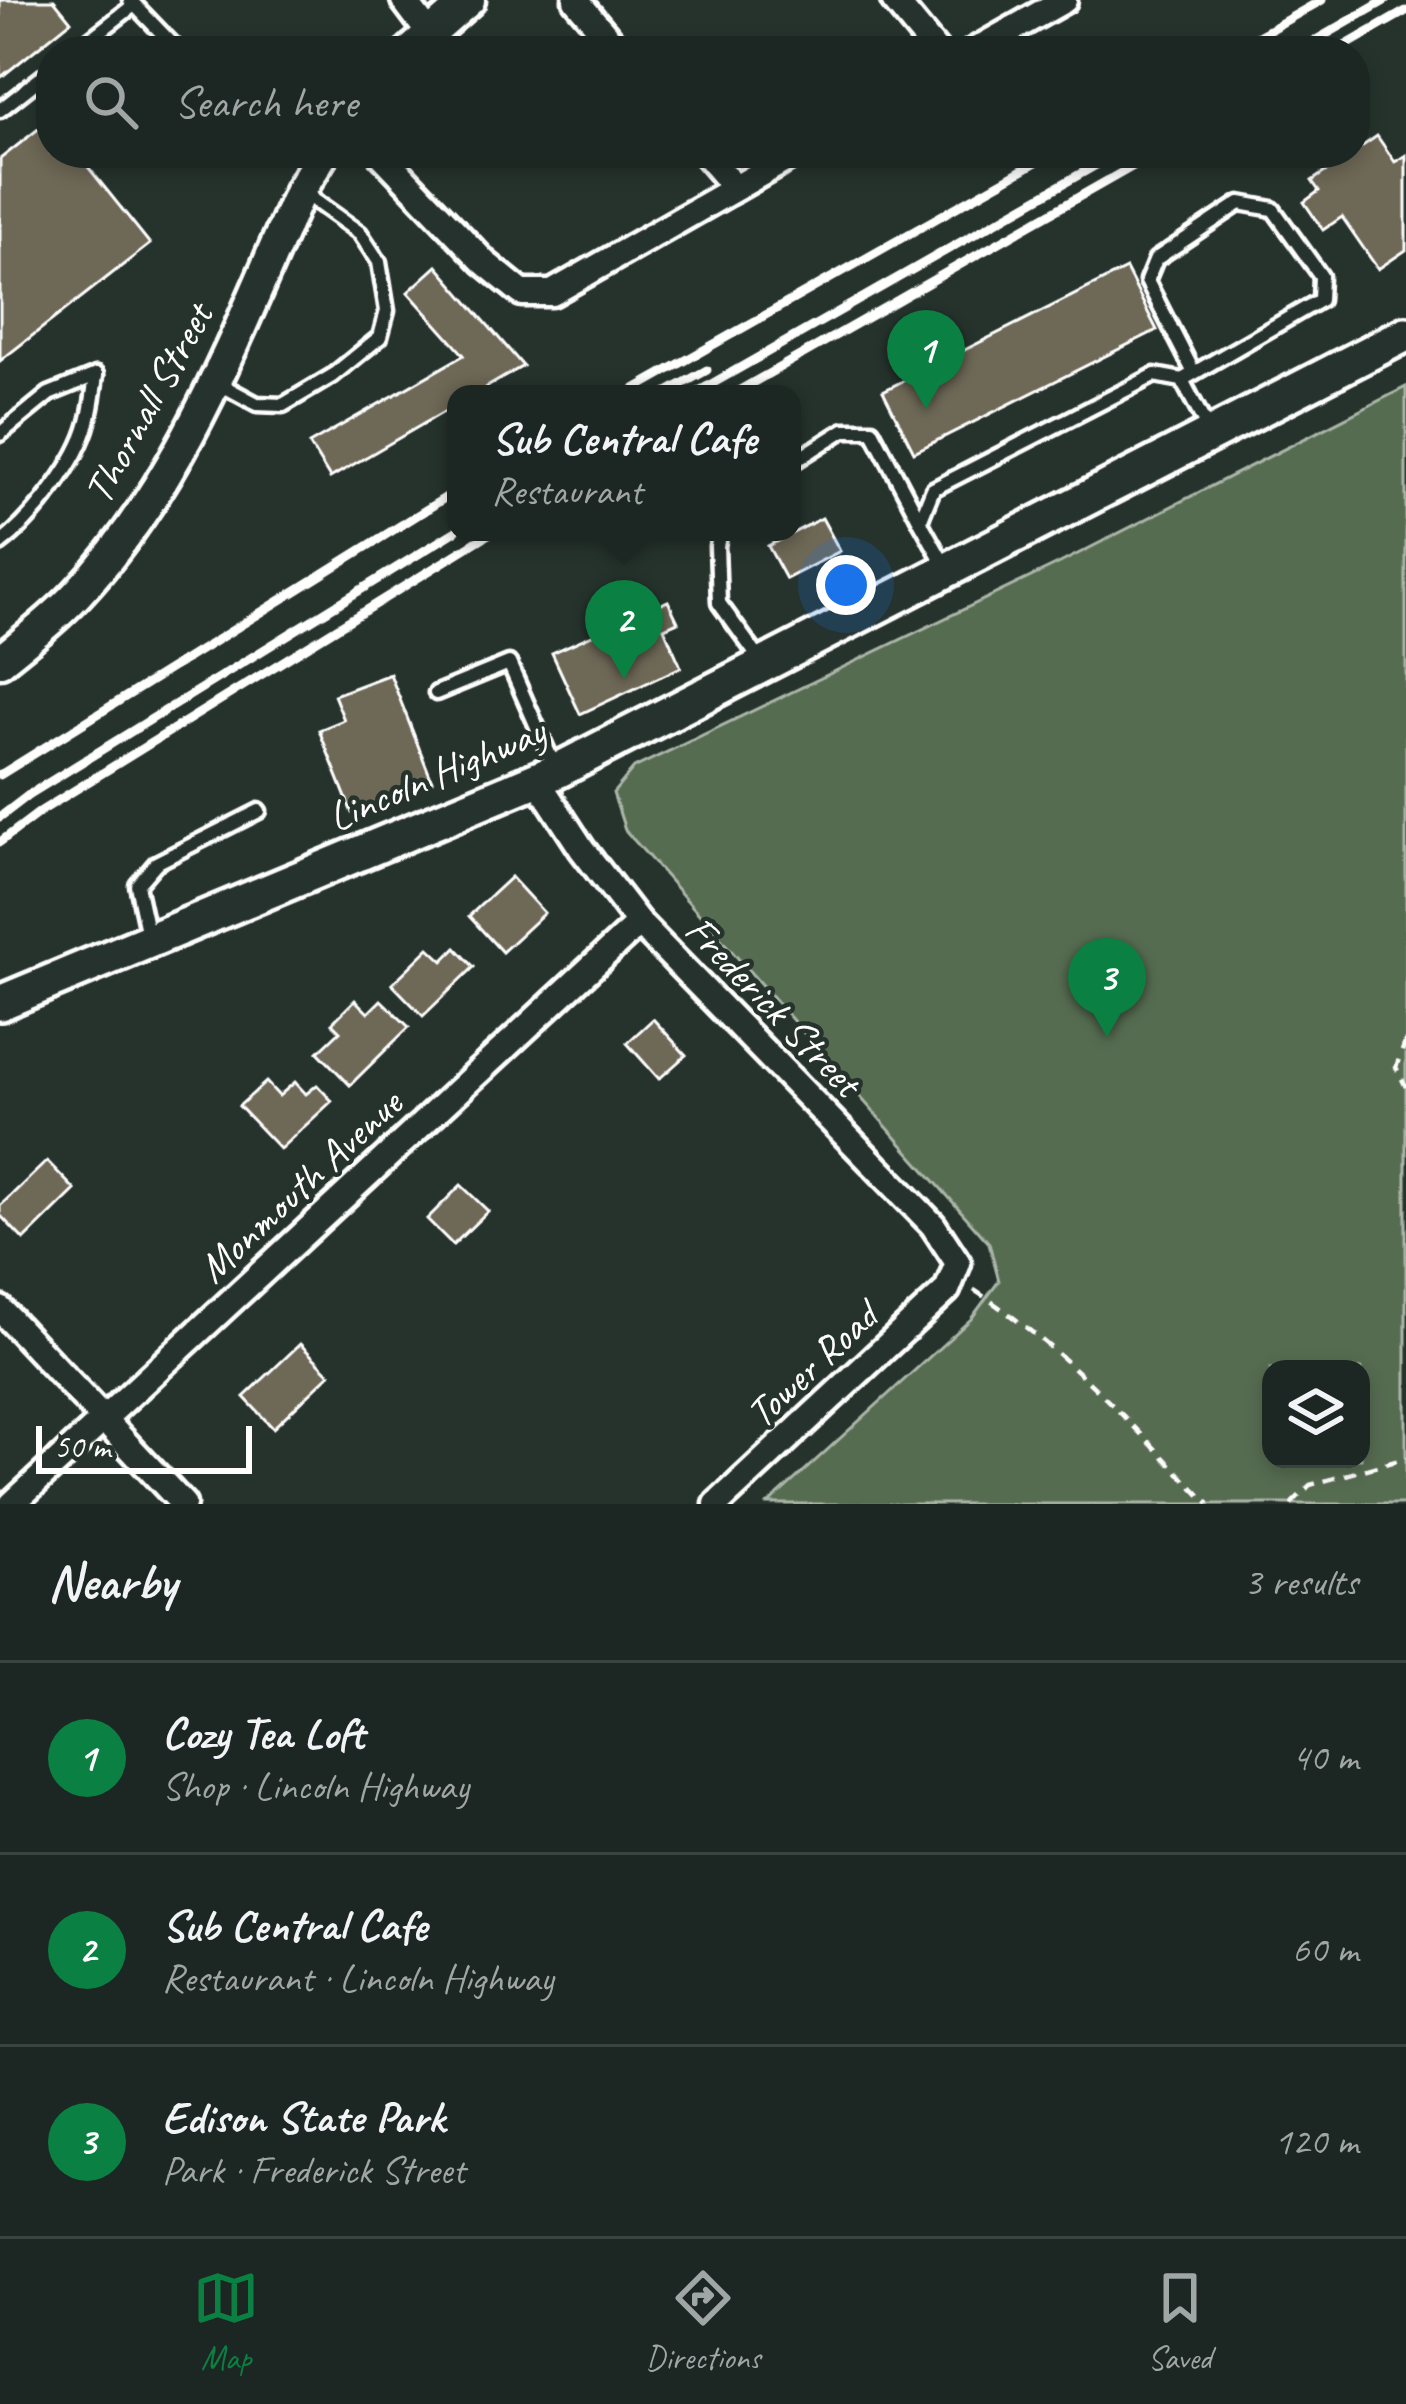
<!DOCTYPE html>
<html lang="en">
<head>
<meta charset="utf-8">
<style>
  :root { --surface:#1c2622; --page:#29322f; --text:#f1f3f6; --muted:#a0a5a5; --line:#3a4340; --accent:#0b8043 }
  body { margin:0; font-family:Caveat,sans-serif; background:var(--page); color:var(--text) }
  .controls { position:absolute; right:36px; bottom:36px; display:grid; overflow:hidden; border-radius:24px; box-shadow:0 6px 18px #0003 }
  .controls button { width:108px; height:108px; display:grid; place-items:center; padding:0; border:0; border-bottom:3px solid var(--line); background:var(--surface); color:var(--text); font:60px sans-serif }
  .scale { position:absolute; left:36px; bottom:30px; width:216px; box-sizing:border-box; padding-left:12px; border:6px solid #fff; border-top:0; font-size:33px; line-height:42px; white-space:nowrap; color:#fff; -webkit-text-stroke:9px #26332d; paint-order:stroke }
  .you { position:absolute; left:846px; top:585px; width:42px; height:42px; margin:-30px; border:9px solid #fff; border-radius:50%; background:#1a73e8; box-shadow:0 0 0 18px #1a73e833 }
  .badge { display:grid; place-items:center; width:78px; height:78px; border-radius:50%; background:var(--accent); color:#fff; font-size:39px; font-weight:700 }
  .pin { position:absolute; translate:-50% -99px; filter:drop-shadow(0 3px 6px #0008) }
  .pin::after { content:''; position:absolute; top:63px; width:42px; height:36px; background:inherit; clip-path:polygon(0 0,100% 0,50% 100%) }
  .popup { position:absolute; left:447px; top:385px; width:354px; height:156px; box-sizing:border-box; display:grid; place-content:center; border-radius:24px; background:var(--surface); filter:drop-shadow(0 3px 9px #0005); font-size:39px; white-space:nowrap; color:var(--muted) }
  .popup b { font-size:45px; color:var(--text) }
  .popup::after { content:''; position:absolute; left:50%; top:100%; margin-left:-24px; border:24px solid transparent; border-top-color:var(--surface) }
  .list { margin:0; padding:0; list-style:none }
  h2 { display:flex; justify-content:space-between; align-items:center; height:156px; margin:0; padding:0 48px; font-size:51px }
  h2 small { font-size:39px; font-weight:400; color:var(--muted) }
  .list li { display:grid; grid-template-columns:78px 1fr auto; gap:36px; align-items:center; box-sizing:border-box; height:192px; padding:0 48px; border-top:3px solid var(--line) }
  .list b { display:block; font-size:45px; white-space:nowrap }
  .list p { margin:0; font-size:39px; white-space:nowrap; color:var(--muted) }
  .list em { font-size:39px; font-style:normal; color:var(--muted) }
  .icon { flex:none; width:66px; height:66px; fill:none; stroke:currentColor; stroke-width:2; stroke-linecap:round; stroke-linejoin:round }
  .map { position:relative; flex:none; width:1406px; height:1504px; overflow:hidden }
  .search { position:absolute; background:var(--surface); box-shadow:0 6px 18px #0003; left:36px; right:36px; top:36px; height:132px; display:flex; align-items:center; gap:30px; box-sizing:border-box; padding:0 42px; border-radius:48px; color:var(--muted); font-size:45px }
  .sheet { height:732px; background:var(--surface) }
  nav { display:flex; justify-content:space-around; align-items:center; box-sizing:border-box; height:168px; border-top:3px solid var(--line); background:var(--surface); font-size:33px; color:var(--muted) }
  nav a { display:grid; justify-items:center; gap:6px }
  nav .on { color:var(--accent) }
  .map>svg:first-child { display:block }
</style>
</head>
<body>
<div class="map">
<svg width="1406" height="1504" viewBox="0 0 1406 1504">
  <rect width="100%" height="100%" fill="#26332d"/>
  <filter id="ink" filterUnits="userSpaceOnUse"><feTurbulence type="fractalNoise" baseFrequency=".00833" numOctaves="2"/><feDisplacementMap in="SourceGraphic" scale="24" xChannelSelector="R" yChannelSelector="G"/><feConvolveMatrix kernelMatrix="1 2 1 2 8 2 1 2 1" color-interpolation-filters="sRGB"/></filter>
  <g filter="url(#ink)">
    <path fill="#576c51" stroke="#abb6a8" stroke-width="3" fill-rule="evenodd" d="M1406,387V1504H768L971,1319L999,1281L989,1243L625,830L613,793L634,768L1060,563ZM1271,1369H1361V1459H1271Z"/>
    <g fill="#6e6856" stroke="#fff" stroke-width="3">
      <path d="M0,0H54L71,21L0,78Z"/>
      <path d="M51,119V153H77L150,244L0,361V159Z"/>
      <path d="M1377,136L1395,162L1406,155V250L1378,269L1342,217L1323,230L1304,202L1319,191L1312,181Z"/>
      <path d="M437,266L523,366L475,394H456V405L330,478L309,444L464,355L408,292Z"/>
      <path d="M1126,269L1157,330L914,452L883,391Z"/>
      <path d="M822,518L840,551L786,579L768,546Z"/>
      <path d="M668,601L678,622L664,628L681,667L580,714L552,653Z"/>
      <path d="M390,674L432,781L352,813L319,730L344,720L334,695Z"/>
      <path d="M511,877L544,913L502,952L469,916Z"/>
      <path d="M429,948L443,961L456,948L474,967L423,1016L392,984Z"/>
      <path d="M355,1000L368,1013L381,1000L409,1027L350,1085L318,1052L340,1031L332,1023Z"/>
      <path d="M653,1019L686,1055L659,1079L627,1043Z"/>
      <path d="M266,1082L279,1096L295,1082L306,1094L317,1085L332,1101L280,1149L239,1106Z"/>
      <path d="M47,1161L75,1190L24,1240L0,1215V1206Z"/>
      <path d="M461,1185L488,1211L453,1245L427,1219Z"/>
      <path d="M300,1344L330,1374L273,1428L244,1397Z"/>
    </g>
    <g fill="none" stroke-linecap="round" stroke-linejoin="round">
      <defs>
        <g id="service">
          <path d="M130,0L179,51"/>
          <path d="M75,51L134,5"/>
          <path d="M0,110L51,70"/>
          <path d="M1182,380L1320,300L1321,276L1273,209L1240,203L1156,259L1147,281L1194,373"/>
          <path d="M216,382L257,404L283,405L332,376L380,337L387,311L379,262L360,233L301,191"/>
          <path d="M0,434L49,394L96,375"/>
          <path d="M792,463L844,430H872L920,521"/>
          <path d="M720,532L717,546L719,603L761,661"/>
          <path d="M0,544C33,519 78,462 88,422C92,407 94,390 96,375"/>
          <path d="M945,566L920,521L933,489L1155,375L1182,380L1210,433"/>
          <path d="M436,693L509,663L556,770"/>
          <path d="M149,940L137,885L156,863L259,811"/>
        </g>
        <g id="minor">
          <path d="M404,0L428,32"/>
          <path d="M576,0L619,51"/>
          <path d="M894,0L936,51"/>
          <path d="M974,51L1064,0"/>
          <path d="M380,153L484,262L522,293H552L797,153"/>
          <path d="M705,153L735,188"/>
          <path d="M537,780L582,849L639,923L933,1225L958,1263L947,1290L717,1504"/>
          <path d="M0,1309L183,1504"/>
          <path d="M12,1504L639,923"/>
        </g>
        <g id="tertiary">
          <path d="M411,51L469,0"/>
          <path d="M0,661C26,640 54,619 77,594C183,482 238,329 300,191L323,153"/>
        </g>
        <path id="secondary" d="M0,1003L557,771L1406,334"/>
      </defs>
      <use href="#service" stroke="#fff" stroke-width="21"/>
      <use href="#minor" stroke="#fff" stroke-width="33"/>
      <use href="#tertiary" stroke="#fff" stroke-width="39"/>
      <use href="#secondary" stroke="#fff" stroke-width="42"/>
      <g stroke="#fff" stroke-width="4.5" stroke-dasharray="12 9" stroke-linecap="butt">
        <path d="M1406,1040L1396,1067L1406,1087"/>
        <path d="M974,1290C1063,1347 1135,1429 1209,1504"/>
        <path d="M1291,1504L1310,1485L1406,1458"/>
      </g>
      <use href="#service" stroke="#26332d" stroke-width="12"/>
      <use href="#minor" stroke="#26332d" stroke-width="24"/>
      <use href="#tertiary" stroke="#26332d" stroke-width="30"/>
      <use href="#secondary" stroke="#26332d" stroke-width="33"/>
      <g stroke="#fff" stroke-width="9">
        <path d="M1232,51L1322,0"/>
        <path d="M1297,51L1386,0"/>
        <path d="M1336,51L1406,11"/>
        <path d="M626,394L1052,153"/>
        <path d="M664,394L707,370"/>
        <path d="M694,394L1117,153"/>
        <path d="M733,394L1156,153"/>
        <path d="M0,775L456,491"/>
        <path d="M0,817L30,794L456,531"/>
        <path d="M0,842L41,811L492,532"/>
      </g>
    </g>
  </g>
  <g text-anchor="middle" stroke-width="9" stroke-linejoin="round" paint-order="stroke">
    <g font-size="42" fill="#fff" stroke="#26332d">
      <text transform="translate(147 403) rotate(-61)" y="15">Thornall Street</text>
      <text transform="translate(436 773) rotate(-23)" y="15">Lincoln Highway</text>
      <text transform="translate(774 1005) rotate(46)" y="15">Frederick Street</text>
      <text transform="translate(299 1185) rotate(-43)" y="15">Monmouth Avenue</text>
      <text transform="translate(811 1364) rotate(-43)" y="15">Tower Road</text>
    </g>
  </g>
</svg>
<div class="controls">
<button><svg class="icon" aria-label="layers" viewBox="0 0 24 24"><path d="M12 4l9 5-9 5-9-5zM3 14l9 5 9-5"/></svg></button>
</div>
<div class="scale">50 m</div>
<div class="you"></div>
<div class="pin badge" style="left:926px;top:409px">1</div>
<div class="pin badge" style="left:624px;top:679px">2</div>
<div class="popup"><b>Sub Central Cafe</b>Restaurant</div>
<div class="pin badge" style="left:1107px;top:1037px">3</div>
<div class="search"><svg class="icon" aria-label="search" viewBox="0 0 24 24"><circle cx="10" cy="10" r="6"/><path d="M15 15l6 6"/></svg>Search here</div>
</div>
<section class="sheet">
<h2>Nearby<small>3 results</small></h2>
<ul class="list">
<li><span class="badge">1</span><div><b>Cozy Tea Loft</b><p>Shop · Lincoln Highway</p></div><em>40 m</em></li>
<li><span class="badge">2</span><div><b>Sub Central Cafe</b><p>Restaurant · Lincoln Highway</p></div><em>60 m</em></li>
<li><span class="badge">3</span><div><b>Edison State Park</b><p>Park · Frederick Street</p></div><em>120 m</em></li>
</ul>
</section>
<nav>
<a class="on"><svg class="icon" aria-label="map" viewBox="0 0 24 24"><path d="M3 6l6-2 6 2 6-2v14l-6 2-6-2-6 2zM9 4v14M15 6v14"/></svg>Map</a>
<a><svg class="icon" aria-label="directions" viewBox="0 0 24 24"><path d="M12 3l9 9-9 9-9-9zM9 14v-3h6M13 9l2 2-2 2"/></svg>Directions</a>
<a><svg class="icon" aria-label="saved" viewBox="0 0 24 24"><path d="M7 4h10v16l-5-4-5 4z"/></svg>Saved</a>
</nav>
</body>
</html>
